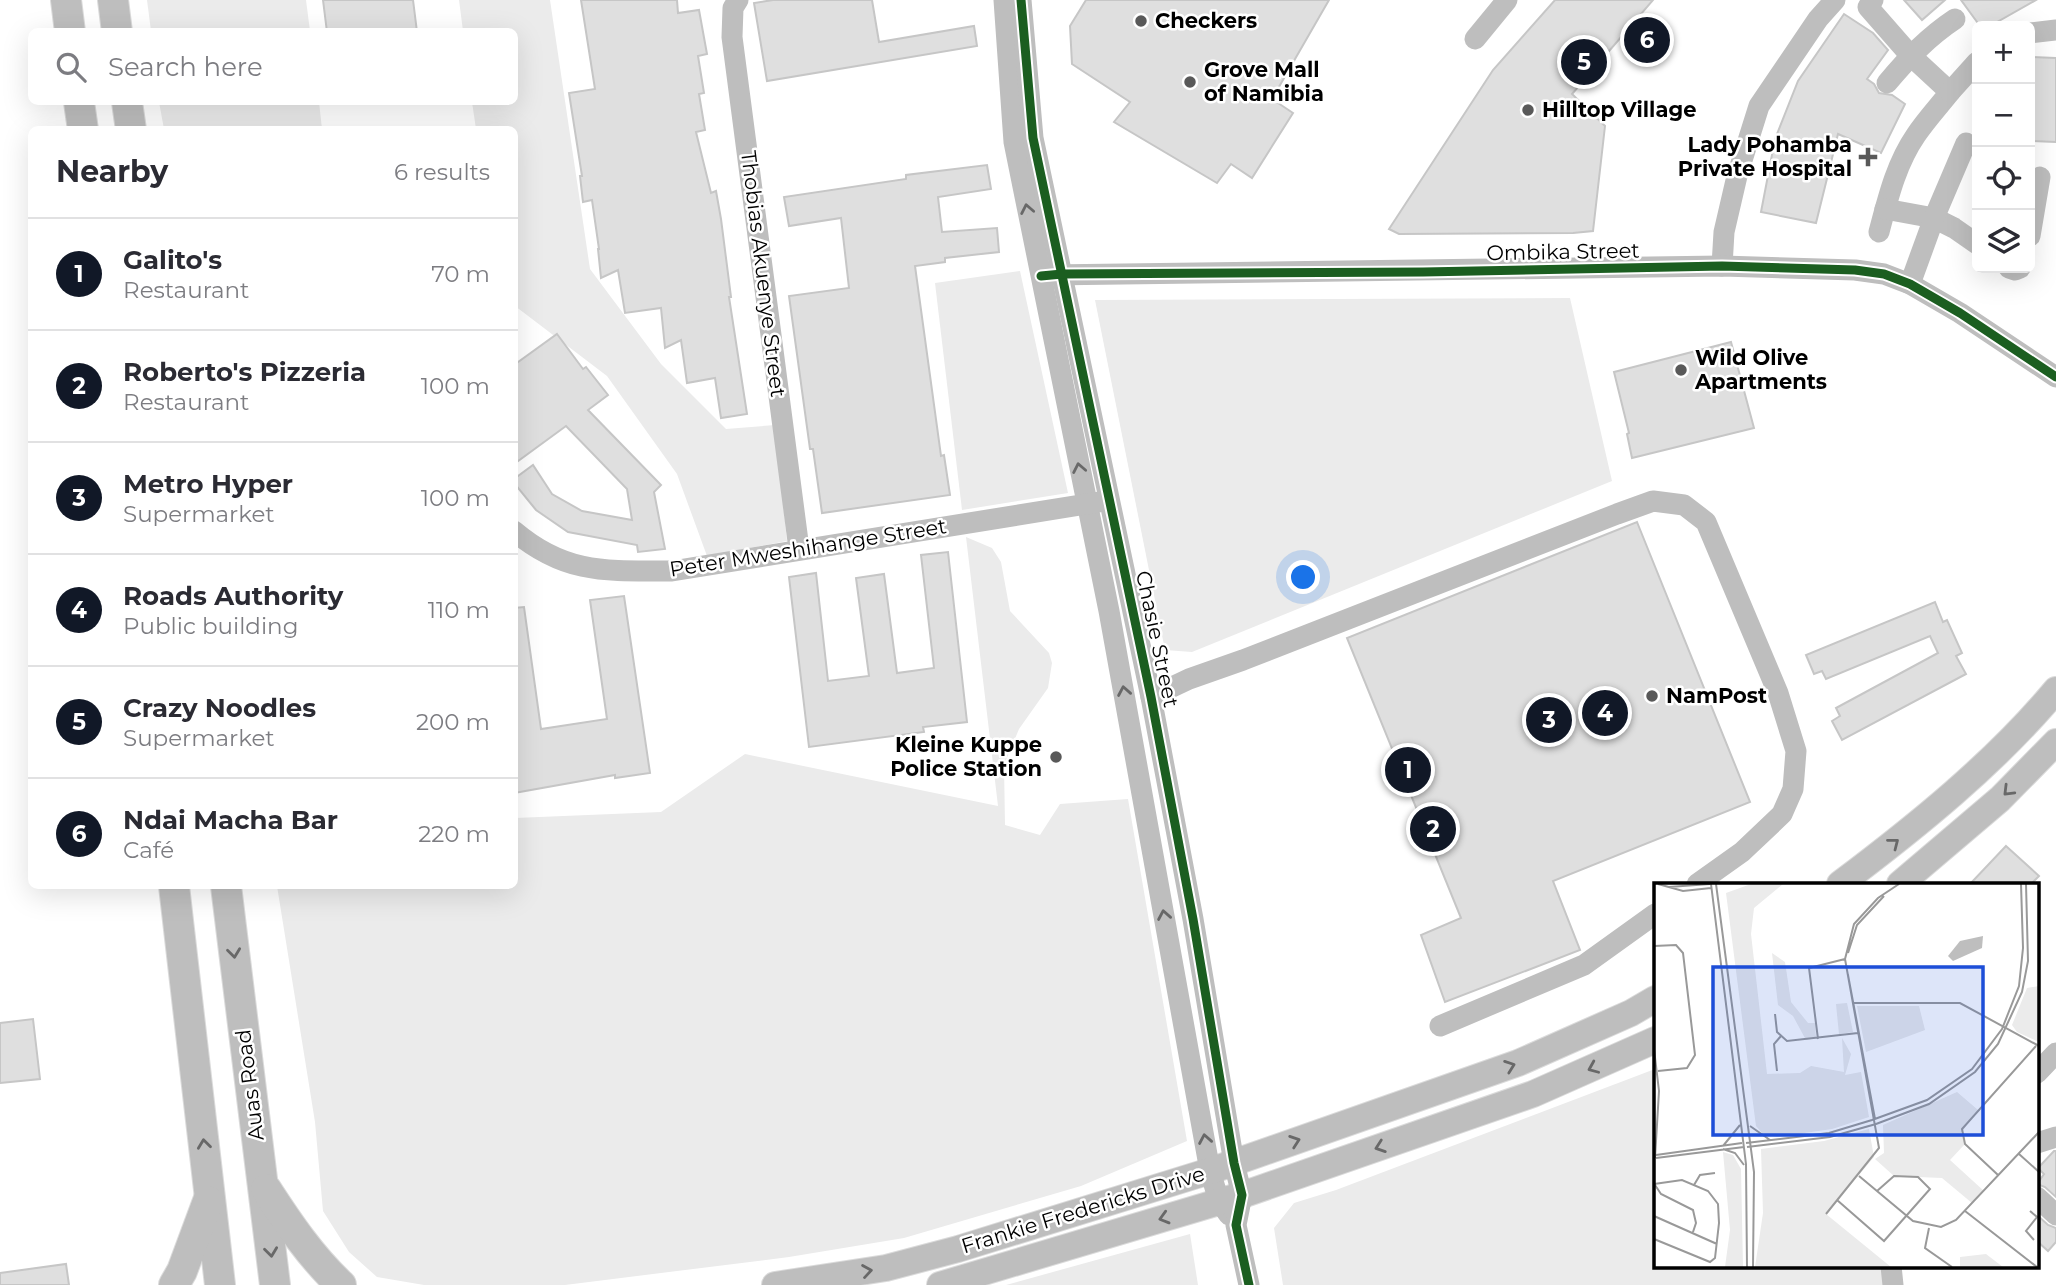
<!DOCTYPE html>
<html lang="en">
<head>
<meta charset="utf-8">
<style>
  :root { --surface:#fff; --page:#f2f2f3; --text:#2b2b33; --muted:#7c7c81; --line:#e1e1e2; --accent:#111827 }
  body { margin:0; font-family:Montserrat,sans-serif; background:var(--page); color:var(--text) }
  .controls { position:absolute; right:21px; top:21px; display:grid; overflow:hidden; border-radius:10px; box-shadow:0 7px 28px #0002 }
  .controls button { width:63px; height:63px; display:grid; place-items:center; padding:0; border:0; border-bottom:2px solid var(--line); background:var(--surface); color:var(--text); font:35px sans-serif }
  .you { position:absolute; left:1304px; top:578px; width:24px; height:24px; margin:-18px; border:5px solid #fff; border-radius:50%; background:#1a73e8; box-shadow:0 0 0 10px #1a73e833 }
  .badge { display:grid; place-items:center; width:46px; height:46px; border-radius:50%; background:var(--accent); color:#fff; font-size:23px; font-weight:700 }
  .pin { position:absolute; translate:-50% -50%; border:4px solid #fff; box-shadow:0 2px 7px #0006 }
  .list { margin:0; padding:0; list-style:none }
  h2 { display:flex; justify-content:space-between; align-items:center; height:91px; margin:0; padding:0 28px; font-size:30px }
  h2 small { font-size:23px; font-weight:400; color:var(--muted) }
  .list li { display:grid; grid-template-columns:46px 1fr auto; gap:21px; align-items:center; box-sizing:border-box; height:112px; padding:0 28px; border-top:2px solid var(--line) }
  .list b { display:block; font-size:26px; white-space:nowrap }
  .list p { margin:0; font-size:23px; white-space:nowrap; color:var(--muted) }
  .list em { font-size:23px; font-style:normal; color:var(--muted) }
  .icon { flex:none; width:38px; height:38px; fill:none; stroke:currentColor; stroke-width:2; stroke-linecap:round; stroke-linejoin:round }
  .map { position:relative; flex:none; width:2056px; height:1285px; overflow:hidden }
  .search { position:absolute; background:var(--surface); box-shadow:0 7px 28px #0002; left:28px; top:28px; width:490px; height:77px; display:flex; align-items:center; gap:18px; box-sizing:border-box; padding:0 24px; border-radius:10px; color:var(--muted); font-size:26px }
  .panel { position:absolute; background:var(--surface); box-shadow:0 7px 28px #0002; left:28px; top:126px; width:490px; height:763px; border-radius:10px }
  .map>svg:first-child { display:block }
</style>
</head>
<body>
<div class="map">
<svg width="2056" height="1285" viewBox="0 0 2056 1285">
  <rect width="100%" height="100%" fill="#fff"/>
  <g fill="#ebebeb">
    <path d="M147,0H306L310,31H151Z"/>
    <path d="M459,0H550L590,269L661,364L726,429L775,425L787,541L707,556L677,474L607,376L515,306L514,130L476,129L472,102H514V32L463,31Z"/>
    <path d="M159,102H319L322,129H164Z"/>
    <path d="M1020,271L1068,493L962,510L935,283Z"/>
    <path d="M1570,298L1612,481L1192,652L1165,650L1095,300Z"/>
    <path d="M966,537L992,548L1001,562L1010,611L1049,653L1052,663L1048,688L1019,729L1004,765L1005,825L1040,835L1060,804L1128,799L1187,1141L1081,1186L904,1238L789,1257L565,1285H424L377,1277L349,1252L323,1211L315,1122L277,886H514L515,818L661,812L745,754L998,806Z"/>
    <path d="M1655,1069V1266H1891L1893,1285H1283L1274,1228L1294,1203L1336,1190Z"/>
    <path d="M1190,1234L1198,1285H1006Z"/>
  </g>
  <g fill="#dfdfdf" stroke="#c6c6c6" stroke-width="2">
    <path d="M323,0H413L417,32H327Z"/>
    <path d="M581,0H677L678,13L699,10L707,54L698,56L704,93L699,94L705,130L696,132L711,193L716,191L721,219L731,297H729L747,414L721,418L715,378L687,383L681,340L665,348L661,308L625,313L618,270L601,278L598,249H599L592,200L583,202L580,176H582L569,93L595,89Z"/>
    <path d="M773,0H872L879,42L974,26L977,46L767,81L754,3Z"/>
    <path d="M1086,0H1329L1272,99L1293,113L1252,178L1231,164L1217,183L1114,122L1130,102L1072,64L1070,26Z"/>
    <path d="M1555,0H1653L1572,94L1605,126L1593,231L1573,233L1399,234L1389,229L1493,70Z"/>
    <path d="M1904,0H1945L1922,20Z"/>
    <path d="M1961,0H2036L1990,26H1980Z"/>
    <path d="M1844,14L1873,33L1888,50L1867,79L1874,84L1879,93L1892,95L1905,104L1881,153L1838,134L1816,223L1761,212L1775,139L1798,81Z"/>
    <path d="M2030,57L2056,58V142L2030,141Z"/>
    <path d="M987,165L991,189L938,197L942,232L997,228L999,252L945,258V262L915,266L941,456L944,455L950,495L822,513L813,449H810L789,296L849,288L841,218L789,226L784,197L906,179V175Z"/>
    <path d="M557,334L583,369L586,367L608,395L588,410L661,485L654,492L665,549L638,552L637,545L568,532L536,510L514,483V479L533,465L552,494L582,511L632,520L627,489L566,426L514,464V365Z"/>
    <path d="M1731,342L1754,428L1632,458L1627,434L1629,433L1614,372Z"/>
    <path d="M1637,522L1750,802L1553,881L1580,950L1445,1002L1421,935L1461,918L1347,638Z"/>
    <path d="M948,552L967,722L923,727L924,732L809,747L789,577L816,573L828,681L869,676L856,578L884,574L897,673L934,668L921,555Z"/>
    <path d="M624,596L650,773L615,778V775L514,793V608L524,607L541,729L607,719L590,600Z"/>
    <path d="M1935,602L1943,622L1947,620L1962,653L1956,656L1966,674L1842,740L1832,721L1840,716L1836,708L1938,653L1930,636L1826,679L1822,671L1814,674L1806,655Z"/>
    <path d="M2006,846L2039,876L2031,884H1970Z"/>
    <path d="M33,1019L40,1079L0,1083V1023Z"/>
    <path d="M2054,1151H2056V1197L2045,1187L2037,1184L2044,1174L2038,1168Z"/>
    <path d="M2037,1215L2048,1225L2056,1228V1242L2048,1251L2037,1241Z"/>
    <path d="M66,1264L69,1285H0V1273Z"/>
  </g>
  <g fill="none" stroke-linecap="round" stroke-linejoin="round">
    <defs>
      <g id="major">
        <path d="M1840,884C1917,826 1994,764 2056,690"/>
        <path d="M1900,884L2000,799L2056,742"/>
        <path d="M775,1285L886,1268L958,1249L1210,1171L1518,1063L1631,1013L1655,999"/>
        <path d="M940,1285L1242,1195L1533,1094L1655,1040"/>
      </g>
      <g id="highway">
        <path d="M66,0L70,32"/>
        <path d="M113,0L117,32"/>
        <path d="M79,102L83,130"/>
        <path d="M127,102L131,130"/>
        <path d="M174,886L220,1285"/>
        <path d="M226,886L275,1285"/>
        <path d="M266,1189C288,1223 311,1257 341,1285"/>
        <path d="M174,1285L182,1271L208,1201"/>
      </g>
    </defs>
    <use href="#major" stroke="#dbdbdb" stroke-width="28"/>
    <use href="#highway" stroke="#dbdbdb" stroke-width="32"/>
    <g stroke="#bebebe" stroke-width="21">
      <path d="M738,0L733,8L732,37L799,549"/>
      <path d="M1004,0L1014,142L1109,611L1210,1171L1219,1201L1229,1215"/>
      <path d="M1021,0L1033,138L1151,697L1193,919L1234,1163L1242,1195L1236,1225L1249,1285"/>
      <path d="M1873,0L1868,7L1910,55L1950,92C1939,106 1926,120 1916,135C1896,164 1888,198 1879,232"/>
      <path d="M2030,33L2056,30"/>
      <path d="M1475,39L1507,0"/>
      <path d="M1887,83C1908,58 1928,37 1955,19"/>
      <path d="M1950,92L1977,62"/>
      <path d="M1885,209L1934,218L1954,228L1977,244"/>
      <path d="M2030,236L2040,177"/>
      <path d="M1722,266L1724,232L1737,176L1759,106L1818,19L1835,0"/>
      <path d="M2009,268L2015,270L2020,268"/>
      <path d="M1048,275L1722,266L1855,270L1884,274L1910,284L1960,313L2056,377"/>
      <path d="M1910,284L1934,218L1966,143"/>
      <path d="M514,531C566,575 608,571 672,571L1099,502"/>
      <path d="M1151,697L1189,679L1243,660L1617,514L1653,501L1684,505L1706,522L1778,693L1796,751L1793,789L1782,814L1742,852L1697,884"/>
      <path d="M1440,1026L1584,965L1655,914"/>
      <path d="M2037,1073L2056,1053"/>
      <path d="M2037,1143L2056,1137"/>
      <path d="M2037,1197L2056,1215"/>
      <path d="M1891,1266L1893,1285"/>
    </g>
    <use href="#major" stroke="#bebebe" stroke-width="26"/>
    <use href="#highway" stroke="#bebebe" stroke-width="30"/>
    <defs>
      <g id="cycleway">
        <path d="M1021,0L1033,138L1151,697L1193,919L1234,1163L1242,1195L1236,1225L1249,1285"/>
        <path d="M1041,276L1062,274L1423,272L1722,266L1855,270L1884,274L1910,284L1960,313L2056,377"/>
      </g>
    </defs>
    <use href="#cycleway" stroke="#fff" stroke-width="13"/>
    <use href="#cycleway" stroke="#1b5e20" stroke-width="9"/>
  </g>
  <defs><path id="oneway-chevron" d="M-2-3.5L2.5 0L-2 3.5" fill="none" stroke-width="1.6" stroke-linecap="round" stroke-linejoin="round" transform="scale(1.75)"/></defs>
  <g stroke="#686868">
    <use href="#oneway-chevron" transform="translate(1027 209) rotate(-101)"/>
    <use href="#oneway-chevron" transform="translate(1079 468) rotate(-101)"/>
    <use href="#oneway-chevron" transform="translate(1124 691) rotate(-100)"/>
    <use href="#oneway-chevron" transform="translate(2008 791) rotate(135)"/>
    <use href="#oneway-chevron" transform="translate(1894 843) rotate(-38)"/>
    <use href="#oneway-chevron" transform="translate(1164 915) rotate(-100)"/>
    <use href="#oneway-chevron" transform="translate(234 953) rotate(83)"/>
    <use href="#oneway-chevron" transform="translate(1510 1066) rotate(-20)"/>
    <use href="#oneway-chevron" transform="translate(1593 1068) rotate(157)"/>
    <use href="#oneway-chevron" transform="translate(1205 1139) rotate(-100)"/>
    <use href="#oneway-chevron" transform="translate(1295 1141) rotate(-19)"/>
    <use href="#oneway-chevron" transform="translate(204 1144) rotate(-97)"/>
    <use href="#oneway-chevron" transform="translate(1380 1147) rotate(161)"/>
    <use href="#oneway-chevron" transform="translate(1164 1218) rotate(164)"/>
    <use href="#oneway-chevron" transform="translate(271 1252) rotate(83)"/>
    <use href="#oneway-chevron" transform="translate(867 1271) rotate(-9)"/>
  </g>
  <g fill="#595959" stroke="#fff" stroke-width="2.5">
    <circle cx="1141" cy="21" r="7"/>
    <circle cx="1190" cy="82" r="7"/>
    <circle cx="1528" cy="110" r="7"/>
    <path d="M1864.5 146.5h7v7h7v7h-7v7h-7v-7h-7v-7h7z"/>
    <circle cx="1681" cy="370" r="7"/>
    <circle cx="1652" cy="696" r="7"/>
    <circle cx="1056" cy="757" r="7"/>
  </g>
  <g text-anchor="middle" stroke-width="5" stroke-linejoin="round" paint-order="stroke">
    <g font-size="21" font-weight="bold" fill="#000" stroke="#fff" text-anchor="start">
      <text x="1155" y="28">Checkers</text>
      <text x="1204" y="77">Grove Mall<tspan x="1204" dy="24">of Namibia</tspan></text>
      <text x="1542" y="117">Hilltop Village</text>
      <text x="1852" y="152" text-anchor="end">Lady Pohamba<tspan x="1852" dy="24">Private Hospital</tspan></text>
      <text x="1695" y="365">Wild Olive<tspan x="1695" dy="24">Apartments</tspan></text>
      <text x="1666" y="703">NamPost</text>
      <text x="1042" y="752" text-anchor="end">Kleine Kuppe<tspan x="1042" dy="24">Police Station</tspan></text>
    </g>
    <g font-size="21" fill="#000" stroke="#fff">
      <text transform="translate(1563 252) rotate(-1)" y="7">Ombika Street</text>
      <text transform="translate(763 274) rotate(83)" y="7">Thobias Akuenye Street</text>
      <text transform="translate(808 548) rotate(-9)" y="7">Peter Mweshihange Street</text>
      <text transform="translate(1157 639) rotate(78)" y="7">Chasie Street</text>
      <text transform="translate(250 1085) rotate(-97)" y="7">Auas Road</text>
      <text transform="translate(1083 1210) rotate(-17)" y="7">Frankie Fredericks Drive</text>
    </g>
  </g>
  <g transform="translate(1654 883)">
    <rect width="385" height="385" fill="#fff"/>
    <path d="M97,1H129L100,25L97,51L113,191L146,190L157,183L190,189L188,155L197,171L191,192L207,189L215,234L178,246L123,254L109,251L102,243L72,10ZM118,70L131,79L137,119L154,140H161L162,155L152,157L139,133L124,122ZM385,103V159L363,149L358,142L373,105ZM193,120L199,149L185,151L182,121ZM203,123H265L271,147L212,169ZM303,209L324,227L307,250L311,261L296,277L330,308L318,320L288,295L240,293L221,276L230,270L229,242ZM215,246L220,274L172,331L237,384H101L109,330L107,266L170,258ZM69,269L79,272L87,286L89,384H71L76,347ZM332,371L349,384H306V374Z" fill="#ebebeb"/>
    <path d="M329,53L328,65L299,78L294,73L306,58Z" fill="#bebebe"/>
    <path fill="none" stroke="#999" stroke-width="2" d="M4,1L29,8L57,5M57,1L92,281L93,384M62,1L100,289L99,384M15,4L56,1M0,63L22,62L29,70L41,172L33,185L4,188M194,70L203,42L230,13M194,92L221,236M199,120H306L385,163M121,131L123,149L133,158L204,150M164,156L155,85L191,76M0,166L5,208L1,275M123,188L120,161L127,153M96,243L116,257M92,260L175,250L218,237L273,217L318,186L348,146L365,103L369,65L367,1M69,263L86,242M93,264L176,254L222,241L275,221L321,189L344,161L368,109L374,78L372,1M69,266L81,270L90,282M365,271L385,289M2,272L88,260M2,275L90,264M344,292L311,261L308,246L382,163M205,293L259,338L287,344L302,337L385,249M0,301L28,297L54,308L64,321L65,340L61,375L56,379L0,356M1,302L7,311L39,327L42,340L39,349M40,302L46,292L61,290M183,317L230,358L276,306L264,294L240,293L223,308M311,328L383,384M376,328L383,334L372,348L380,357M172,331L225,265L191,76L200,41L224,15L245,1M0,333L63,361M275,345L271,365L298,384"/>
    <path fill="#1d4ed8" fill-opacity="0.15" stroke="#1d4ed8" stroke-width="3.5" d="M59,84H329V252H59Z"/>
    <rect width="385" height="385" fill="none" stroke="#000" stroke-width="3.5"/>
  </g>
</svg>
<div class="controls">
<button>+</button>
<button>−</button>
<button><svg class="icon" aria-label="locate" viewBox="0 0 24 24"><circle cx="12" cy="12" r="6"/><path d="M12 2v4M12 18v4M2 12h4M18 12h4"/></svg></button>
<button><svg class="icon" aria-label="layers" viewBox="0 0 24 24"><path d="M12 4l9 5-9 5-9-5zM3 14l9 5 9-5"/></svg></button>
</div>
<div class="you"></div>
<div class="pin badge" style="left:1408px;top:770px">1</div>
<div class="pin badge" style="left:1433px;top:829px">2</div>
<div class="pin badge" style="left:1549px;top:720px">3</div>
<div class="pin badge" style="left:1605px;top:713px">4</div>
<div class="pin badge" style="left:1584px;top:62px">5</div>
<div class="pin badge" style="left:1647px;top:40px">6</div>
<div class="search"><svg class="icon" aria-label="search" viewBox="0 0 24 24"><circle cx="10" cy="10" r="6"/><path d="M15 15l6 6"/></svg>Search here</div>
<section class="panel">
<h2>Nearby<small>6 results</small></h2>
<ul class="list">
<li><span class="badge">1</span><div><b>Galito's</b><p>Restaurant</p></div><em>70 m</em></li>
<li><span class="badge">2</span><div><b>Roberto's Pizzeria</b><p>Restaurant</p></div><em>100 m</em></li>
<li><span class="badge">3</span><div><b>Metro Hyper</b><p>Supermarket</p></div><em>100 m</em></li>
<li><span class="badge">4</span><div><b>Roads Authority</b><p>Public building</p></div><em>110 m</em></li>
<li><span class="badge">5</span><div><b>Crazy Noodles</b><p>Supermarket</p></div><em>200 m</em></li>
<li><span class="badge">6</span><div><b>Ndai Macha Bar</b><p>Café</p></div><em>220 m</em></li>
</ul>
</section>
</div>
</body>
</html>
